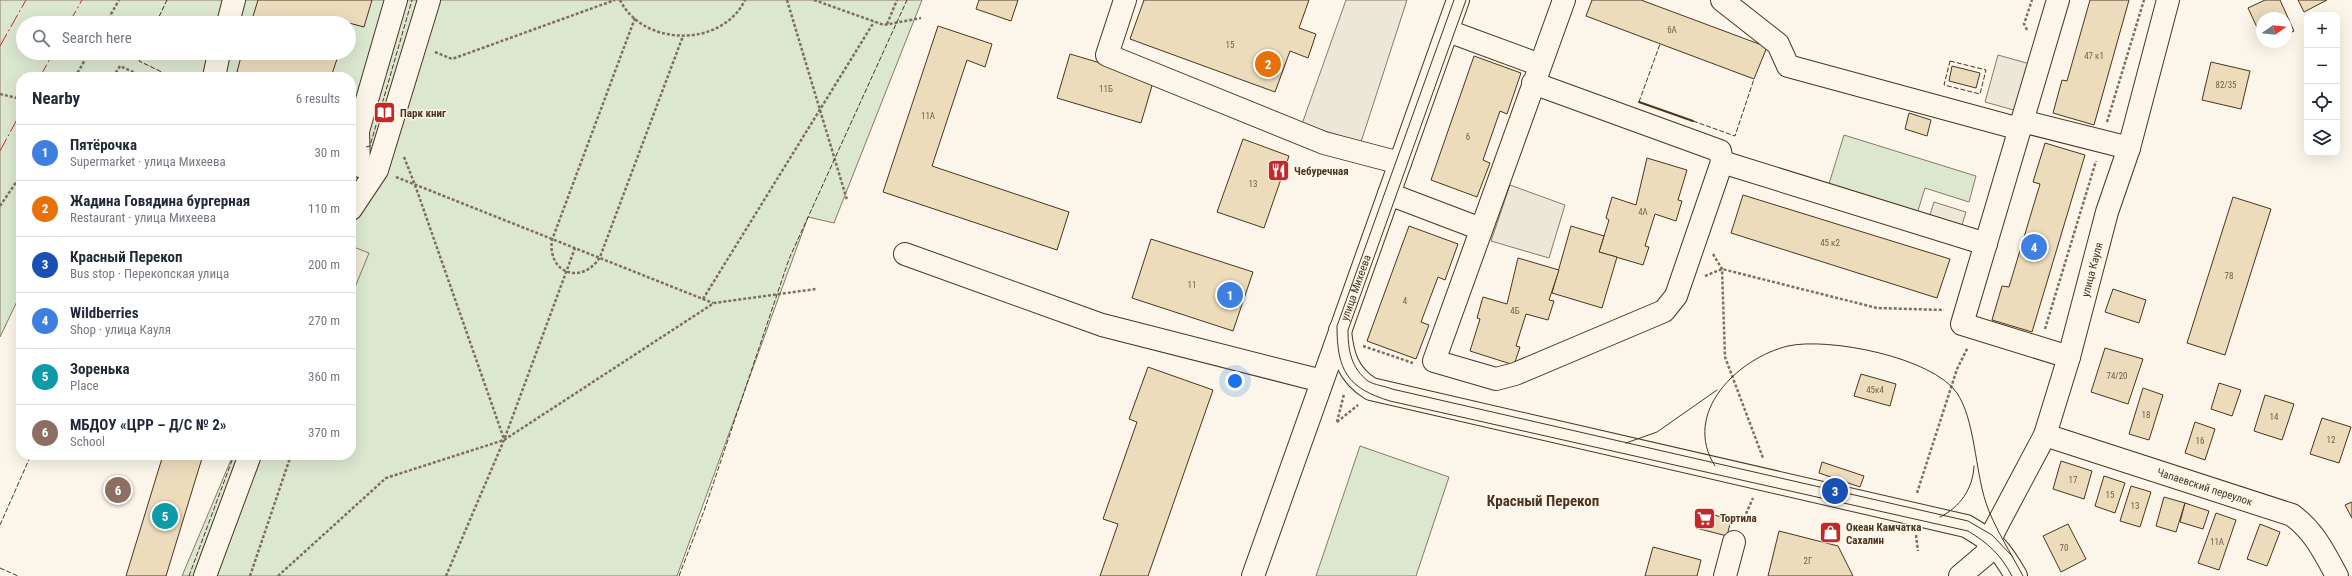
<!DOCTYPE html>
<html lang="en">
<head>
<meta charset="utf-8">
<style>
  :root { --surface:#fff; --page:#f2f2f3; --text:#1f2937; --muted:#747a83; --line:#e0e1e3; --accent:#c62828 }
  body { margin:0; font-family:"Roboto Condensed",sans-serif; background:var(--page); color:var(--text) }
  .controls { position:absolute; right:12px; top:12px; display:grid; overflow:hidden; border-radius:8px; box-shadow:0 4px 16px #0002 }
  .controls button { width:36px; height:36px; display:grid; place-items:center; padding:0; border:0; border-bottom:1px solid var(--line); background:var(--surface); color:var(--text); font:20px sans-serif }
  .compass { position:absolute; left:2256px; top:12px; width:36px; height:36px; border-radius:50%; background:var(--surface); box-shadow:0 4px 16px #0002; rotate:76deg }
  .you { position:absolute; left:1235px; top:381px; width:14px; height:14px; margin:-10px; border:3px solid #fff; border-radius:50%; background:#1a73e8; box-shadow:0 0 0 6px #1a73e833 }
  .badge { display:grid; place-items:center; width:26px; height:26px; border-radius:50%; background:var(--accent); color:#fff; font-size:13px; font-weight:700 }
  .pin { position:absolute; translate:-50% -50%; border:2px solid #fff; box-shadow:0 1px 4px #0006 }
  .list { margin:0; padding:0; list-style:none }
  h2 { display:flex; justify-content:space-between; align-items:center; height:52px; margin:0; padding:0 16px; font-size:17px }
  h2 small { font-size:13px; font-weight:400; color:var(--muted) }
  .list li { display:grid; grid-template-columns:26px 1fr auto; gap:12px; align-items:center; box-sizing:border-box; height:56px; padding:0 16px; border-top:1px solid var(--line) }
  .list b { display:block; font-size:15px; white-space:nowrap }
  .list p { margin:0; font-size:13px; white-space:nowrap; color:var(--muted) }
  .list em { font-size:13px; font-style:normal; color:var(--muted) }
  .icon { flex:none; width:22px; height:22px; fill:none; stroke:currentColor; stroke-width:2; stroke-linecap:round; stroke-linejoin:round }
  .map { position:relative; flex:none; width:2352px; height:576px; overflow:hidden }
  .search { position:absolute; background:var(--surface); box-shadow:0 4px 16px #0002; left:16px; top:16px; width:340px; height:44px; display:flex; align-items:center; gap:10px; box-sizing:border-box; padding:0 14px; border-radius:22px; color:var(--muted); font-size:15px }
  .panel { position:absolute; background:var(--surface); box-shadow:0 4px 16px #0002; left:16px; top:72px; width:340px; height:388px; border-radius:16px }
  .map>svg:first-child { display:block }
</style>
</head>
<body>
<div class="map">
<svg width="2352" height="576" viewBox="0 0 2352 576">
  <rect width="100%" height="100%" fill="#fbf6e9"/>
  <g fill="#dce7d0" stroke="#887966" fill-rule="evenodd">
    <path d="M0,0H922L834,223L808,217L677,576H182L233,455H351V77H21V293L0,337ZM23,23H349V53H23Z"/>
    <path d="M1844,135L1976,176L1969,202L1925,188L1917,214L1828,187Z"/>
    <path d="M1360,446L1449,477L1416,576H1316Z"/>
  </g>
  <g fill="#ede7d9" stroke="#887966">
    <path d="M1346,0H1407L1361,142L1302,124Z"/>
    <path d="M1998,55L2030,64L2017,111L1985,102Z"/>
    <path d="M1510,185L1565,205L1549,258L1491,241Z"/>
    <path d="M1934,202L1966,212L1961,228L1929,218Z"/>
    <path d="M351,246L369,253L351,297Z"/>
  </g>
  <g fill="#ecdcbc" stroke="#4a3520">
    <path d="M258,0H372L364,27L349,23H251Z"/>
    <path d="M979,0H1018L1011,21L976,9Z"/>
    <path d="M1144,0H1309L1299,28L1316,34L1308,58L1290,51L1275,92L1130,39Z"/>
    <path d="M1592,0H1641L1767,47L1754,79L1586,16Z"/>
    <path d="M2090,0H2129L2094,125L2053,113L2062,80L2067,81Z"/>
    <path d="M2265,0H2280L2294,31L2286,35V18H2262V38L2248,8Z"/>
    <path d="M2298,0H2327L2304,12Z"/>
    <path d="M938,26L992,44L985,67L967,60L932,166L1069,212L1057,250L883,192Z"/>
    <path d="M242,53H339L331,77H251L237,72Z"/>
    <path d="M1070,54L1154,79L1141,123L1057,98Z"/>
    <path d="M1474,56L1521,73L1507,114L1500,111L1483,160L1490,163L1477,197L1431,180Z"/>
    <path d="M2211,62L2250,71L2241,109L2202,100Z"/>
    <path d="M1952,66L1980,73L1976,88L1949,81Z"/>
    <path d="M1909,113L1931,120L1927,136L1905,129Z"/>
    <path d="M1243,139L1289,156L1264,228L1217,212Z"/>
    <path d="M2045,143L2085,155L2032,332L1992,320L2002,286L2009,287L2040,184L2033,182Z"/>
    <path d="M1647,158L1687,170L1678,200L1682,201L1676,221L1655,214L1645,246L1649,247L1643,265L1599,252L1609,220L1606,218L1612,197L1636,205Z"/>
    <path d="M1743,195L1950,259L1937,298L1731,233Z"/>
    <path d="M2233,197L2271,209L2225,355L2187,343Z"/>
    <path d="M1409,226L1458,244L1445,280L1438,277L1421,322L1429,325L1416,359L1367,341Z"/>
    <path d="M1571,226L1604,236L1599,252L1617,257L1602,308L1552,293Z"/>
    <path d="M1151,239L1253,272L1233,331L1132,298Z"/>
    <path d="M1518,258L1559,270L1549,300L1554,301L1548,320L1526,314L1516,346L1520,347L1514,365L1470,351L1480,319L1477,318L1483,297L1507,304Z"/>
    <path d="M2113,289L2146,300L2139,323L2105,312Z"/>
    <path d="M2105,348L2143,359L2128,404L2091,392Z"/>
    <path d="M1148,367L1213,390L1148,576H1100L1118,524L1103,519L1137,422L1129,419Z"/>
    <path d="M1861,374L1896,384L1890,406L1854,396Z"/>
    <path d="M2219,383L2241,390L2232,416L2211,409Z"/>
    <path d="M2143,388L2163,395L2149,440L2129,434Z"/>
    <path d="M2265,395L2294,404L2282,440L2254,431Z"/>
    <path d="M2322,418L2351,427L2339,463L2310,454Z"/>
    <path d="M2195,422L2215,429L2205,460L2185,453Z"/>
    <path d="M163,455H203L166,576H126Z"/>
    <path d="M2061,461L2092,471L2084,499L2053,489Z"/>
    <path d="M1822,462L1864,476L1860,487L1819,473Z"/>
    <path d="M2104,476L2125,483L2115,513L2095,506Z"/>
    <path d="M2131,486L2151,492L2140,527L2120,521Z"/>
    <path d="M2164,497L2185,503L2176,532L2156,526Z"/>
    <path d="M2352,502V518L2345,505Z"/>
    <path d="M2185,503L2209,511L2203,529L2180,522Z"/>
    <path d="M1701,511L1731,520L1727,536L1696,528Z"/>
    <path d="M2216,513L2236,520L2219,570L2198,563Z"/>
    <path d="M2068,524L2086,559L2061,572L2043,536Z"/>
    <path d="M2260,524L2280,532L2267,566L2247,559Z"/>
    <path d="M1779,531L1838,546L1853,576H1768Z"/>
    <path d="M1653,547L1701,560L1697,576H1645Z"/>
  </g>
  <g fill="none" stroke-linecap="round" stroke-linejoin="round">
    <defs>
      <g id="minor">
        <path d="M1125,0L1107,55L1324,143L1400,163"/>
        <path d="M1722,0L1778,44L1788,66L2020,129"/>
        <path d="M2058,0L1962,324L2069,357"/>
        <path d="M228,23L234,0"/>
        <path d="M1448,31L1540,65"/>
        <path d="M214,77L219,53"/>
        <path d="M1533,83L1720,151L1722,162L1676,296L1664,311L1515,374L1496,379L1434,361L1564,0"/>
        <path d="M2022,121L2129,148"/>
        <path d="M1722,162L1986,244"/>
        <path d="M359,166L358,131L396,0"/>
        <path d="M1389,194L1481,229"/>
        <path d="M351,209L377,170L429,0"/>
        <path d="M905,254L1102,325L1322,381"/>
        <path d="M1340,330C1342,355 1348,375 1371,389L1966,526C1994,542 2000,548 2016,576"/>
        <path id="s1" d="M2045,435L2292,515C2314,531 2324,552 2337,576"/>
        <path d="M205,576L250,455"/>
        <path id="s2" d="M1253,576L1458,0"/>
        <path d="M1725,576L1734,542"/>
        <path id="s3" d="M1960,576L1986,554L1994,531L2045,435L2069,357L2107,212L2129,148L2168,0"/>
      </g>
    </defs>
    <use href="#minor" stroke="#4a3520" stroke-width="24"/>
    <g stroke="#7f6f5c" stroke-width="2.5" stroke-dasharray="3 2" stroke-linecap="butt">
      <path d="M620,0C643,47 722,48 745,0"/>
      <path d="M787,0L847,200"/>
      <path d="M814,0L884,25L921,18"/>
      <path d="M635,18L552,240C547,273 582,286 600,257L683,36"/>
      <path d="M106,23L119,0"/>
      <path d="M887,24L897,0"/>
      <path d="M2027,30L2024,24L2032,0"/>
      <path d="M435,52L452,59L615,0"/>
      <path d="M75,77L89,53"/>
      <path d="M113,77L120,66L144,77"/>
      <path d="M0,94L21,99"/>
      <path d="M2107,122L2144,0"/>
      <path d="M404,157L415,185L504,439"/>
      <path d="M396,177L713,303"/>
      <path d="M0,206L21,175"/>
      <path d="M1713,254L1722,269L1725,357L1763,458"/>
      <path d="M1705,276L1722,269L1877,308L1944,310"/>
      <path d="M703,299L874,22"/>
      <path d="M2045,329L2096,161"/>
      <path d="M1363,346L1413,363"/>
      <path d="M1337,422L1344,394"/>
      <path d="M1337,422L1358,405"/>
      <path d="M1917,493L1957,369L1968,347"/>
      <path d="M1742,523L1753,498"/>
      <path d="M1916,535L1918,551"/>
      <path d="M250,576L291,455"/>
      <path d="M278,576L386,478L504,440L714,303L816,289"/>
      <path d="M446,576L504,440L575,248"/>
    </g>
    <use href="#minor" stroke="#fbf6e9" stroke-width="22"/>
    <g stroke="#4a3520" stroke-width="1">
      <path d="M1454,0L1337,326C1337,370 1347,388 1390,401L1968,531C1988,543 2001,555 2012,576"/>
      <path d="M1466,0L1348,330C1348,350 1351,368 1368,381C1374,385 1385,386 1392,389L1968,521L1992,535L2013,557"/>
      <path d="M1626,443L1657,432L1717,390"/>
      <path d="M1715,466C1681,413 1738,358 1788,346C1828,337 1932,357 1957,393C1975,420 1975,470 1986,503C1993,525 2012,555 2023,576"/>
      <path d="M1940,517C1960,507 1973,489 1974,466"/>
    </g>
    <g stroke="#4a3520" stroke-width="1" stroke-dasharray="5 2" stroke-linecap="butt">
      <path d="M156,23L167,0"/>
      <path d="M142,53L139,61L172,77"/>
      <path d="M1950,61L1986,70L1980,94L1944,85Z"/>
      <path d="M1639,102L1660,44"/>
      <path d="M1693,121L1735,136L1754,79"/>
      <path d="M366,147L370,146L412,0"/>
      <path d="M0,525L31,455"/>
      <path d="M0,568L18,576"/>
      <path d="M189,576L234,455"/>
      <path d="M679,576L704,511L789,259L907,0"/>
    </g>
    <path stroke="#4a3520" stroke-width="2" d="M1639,102L1693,121"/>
    <g stroke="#c62828" stroke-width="1" stroke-dasharray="14 3 2 3" stroke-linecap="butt">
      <path d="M69,23L82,0"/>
      <path d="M0,46L26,0"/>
      <path d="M40,77L53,53"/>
      <path d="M0,151L21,112"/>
    </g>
  </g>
  <defs>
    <symbol id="library-square" viewBox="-11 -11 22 22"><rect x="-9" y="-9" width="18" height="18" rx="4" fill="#c62828" stroke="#fbf6e9"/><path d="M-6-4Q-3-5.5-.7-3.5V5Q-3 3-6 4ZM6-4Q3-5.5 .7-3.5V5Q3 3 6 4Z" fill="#fff"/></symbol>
    <symbol id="restaurant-square" viewBox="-11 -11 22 22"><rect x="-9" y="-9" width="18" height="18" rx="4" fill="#c62828" stroke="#fbf6e9"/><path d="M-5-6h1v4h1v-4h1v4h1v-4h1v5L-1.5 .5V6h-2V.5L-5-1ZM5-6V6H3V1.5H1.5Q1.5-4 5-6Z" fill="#fff"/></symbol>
    <symbol id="supermarket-square" viewBox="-11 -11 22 22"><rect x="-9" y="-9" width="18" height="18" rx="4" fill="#c62828" stroke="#fbf6e9"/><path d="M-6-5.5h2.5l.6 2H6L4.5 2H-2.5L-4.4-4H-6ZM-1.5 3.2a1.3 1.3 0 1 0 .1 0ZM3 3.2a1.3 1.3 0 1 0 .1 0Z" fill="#fff"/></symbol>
    <symbol id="shop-square" viewBox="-11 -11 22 22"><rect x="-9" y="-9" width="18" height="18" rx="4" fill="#c62828" stroke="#fbf6e9"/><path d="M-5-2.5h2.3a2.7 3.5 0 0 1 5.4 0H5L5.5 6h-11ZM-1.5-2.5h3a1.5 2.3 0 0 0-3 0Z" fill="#fff"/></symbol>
  </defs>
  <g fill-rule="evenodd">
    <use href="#library-square" x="372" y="100" width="25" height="25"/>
    <use href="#restaurant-square" x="1266" y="158" width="25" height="25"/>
    <use href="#supermarket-square" x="1692" y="506" width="25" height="25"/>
    <use href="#shop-square" x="1818" y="520" width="25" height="25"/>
  </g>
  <g text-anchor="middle" stroke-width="3" stroke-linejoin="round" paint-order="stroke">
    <g font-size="9" fill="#725f47">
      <text x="1672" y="33">6А</text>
      <text x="1230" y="48">15</text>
      <text x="2094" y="59">47 к1</text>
      <text x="2226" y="88">82/35</text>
      <text x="1106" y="92">11Б</text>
      <text x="928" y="119">11А</text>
      <text x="1468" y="140">6</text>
      <text x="1253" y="187">13</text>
      <text x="1643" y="215">4А</text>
      <text x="1830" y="246">45 к2</text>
      <text x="2229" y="279">78</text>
      <text x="1192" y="288">11</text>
      <text x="1405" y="304">4</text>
      <text x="1515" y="314">4Б</text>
      <text x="2117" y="379">74/20</text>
      <text x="1875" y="393">45к4</text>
      <text x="2146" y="418">18</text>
      <text x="2274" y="420">14</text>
      <text x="2331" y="443">12</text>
      <text x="2200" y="444">16</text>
      <text x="2073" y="483">17</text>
      <text x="2110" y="498">15</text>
      <text x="2135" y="509">13</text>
      <text x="2217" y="545">11А</text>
      <text x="2064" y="551">70</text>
      <text x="1808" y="564">2Г</text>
    </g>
    <g font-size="11" font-weight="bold" fill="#4a3520" stroke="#fbf6e9" text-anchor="start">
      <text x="400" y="117">Парк книг</text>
      <text x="1294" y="175">Чебуречная</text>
      <text x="1720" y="522">Тортила</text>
      <text x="1846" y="531">Океан Камчатка<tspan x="1846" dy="13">Сахалин</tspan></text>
    </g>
    <g font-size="11" fill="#4a3520" stroke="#fbf6e9">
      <text dy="4" stroke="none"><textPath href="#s3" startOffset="339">улица Кауля</textPath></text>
      <text dy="4" stroke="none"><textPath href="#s2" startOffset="306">улица Михеева</textPath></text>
      <text dy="4" stroke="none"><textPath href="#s1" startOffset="168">Чапаевский переулок</textPath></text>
    </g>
    <g font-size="15" font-weight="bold" fill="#4a3520" stroke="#fbf6e9">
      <text x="1543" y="506">Красный Перекоп</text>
    </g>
  </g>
</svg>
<div class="controls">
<button>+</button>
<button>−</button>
<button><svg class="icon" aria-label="locate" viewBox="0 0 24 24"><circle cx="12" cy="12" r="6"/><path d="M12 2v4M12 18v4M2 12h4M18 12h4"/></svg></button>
<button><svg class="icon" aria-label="layers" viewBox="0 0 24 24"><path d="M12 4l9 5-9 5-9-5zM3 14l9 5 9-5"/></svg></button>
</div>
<svg class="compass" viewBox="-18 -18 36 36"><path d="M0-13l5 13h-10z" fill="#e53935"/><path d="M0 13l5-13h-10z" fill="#747a83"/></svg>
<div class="you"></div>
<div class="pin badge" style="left:1230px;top:295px;background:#3f7fe0">1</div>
<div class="pin badge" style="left:1268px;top:64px;background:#e8710a">2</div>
<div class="pin badge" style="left:1835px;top:491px;background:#1a4fb4">3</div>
<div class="pin badge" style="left:2034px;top:247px;background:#3f7fe0">4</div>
<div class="pin badge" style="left:165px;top:516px;background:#0f9aa8">5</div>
<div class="pin badge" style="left:118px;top:490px;background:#8d6e63">6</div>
<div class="search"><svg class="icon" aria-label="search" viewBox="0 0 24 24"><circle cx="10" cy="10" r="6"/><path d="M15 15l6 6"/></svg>Search here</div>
<section class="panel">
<h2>Nearby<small>6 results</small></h2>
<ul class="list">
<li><span class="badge" style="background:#3f7fe0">1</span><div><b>Пятёрочка</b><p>Supermarket · улица Михеева</p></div><em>30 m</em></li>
<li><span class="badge" style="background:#e8710a">2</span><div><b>Жадина Говядина бургерная</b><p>Restaurant · улица Михеева</p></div><em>110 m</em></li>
<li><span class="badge" style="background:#1a4fb4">3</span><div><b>Красный Перекоп</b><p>Bus stop · Перекопская улица</p></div><em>200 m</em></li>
<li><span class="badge" style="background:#3f7fe0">4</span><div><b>Wildberries</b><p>Shop · улица Кауля</p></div><em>270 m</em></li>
<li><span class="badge" style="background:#0f9aa8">5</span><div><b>Зоренька</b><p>Place</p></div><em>360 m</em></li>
<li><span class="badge" style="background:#8d6e63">6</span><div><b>МБДОУ «ЦРР – Д/С № 2»</b><p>School</p></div><em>370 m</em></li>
</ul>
</section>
</div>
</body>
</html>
